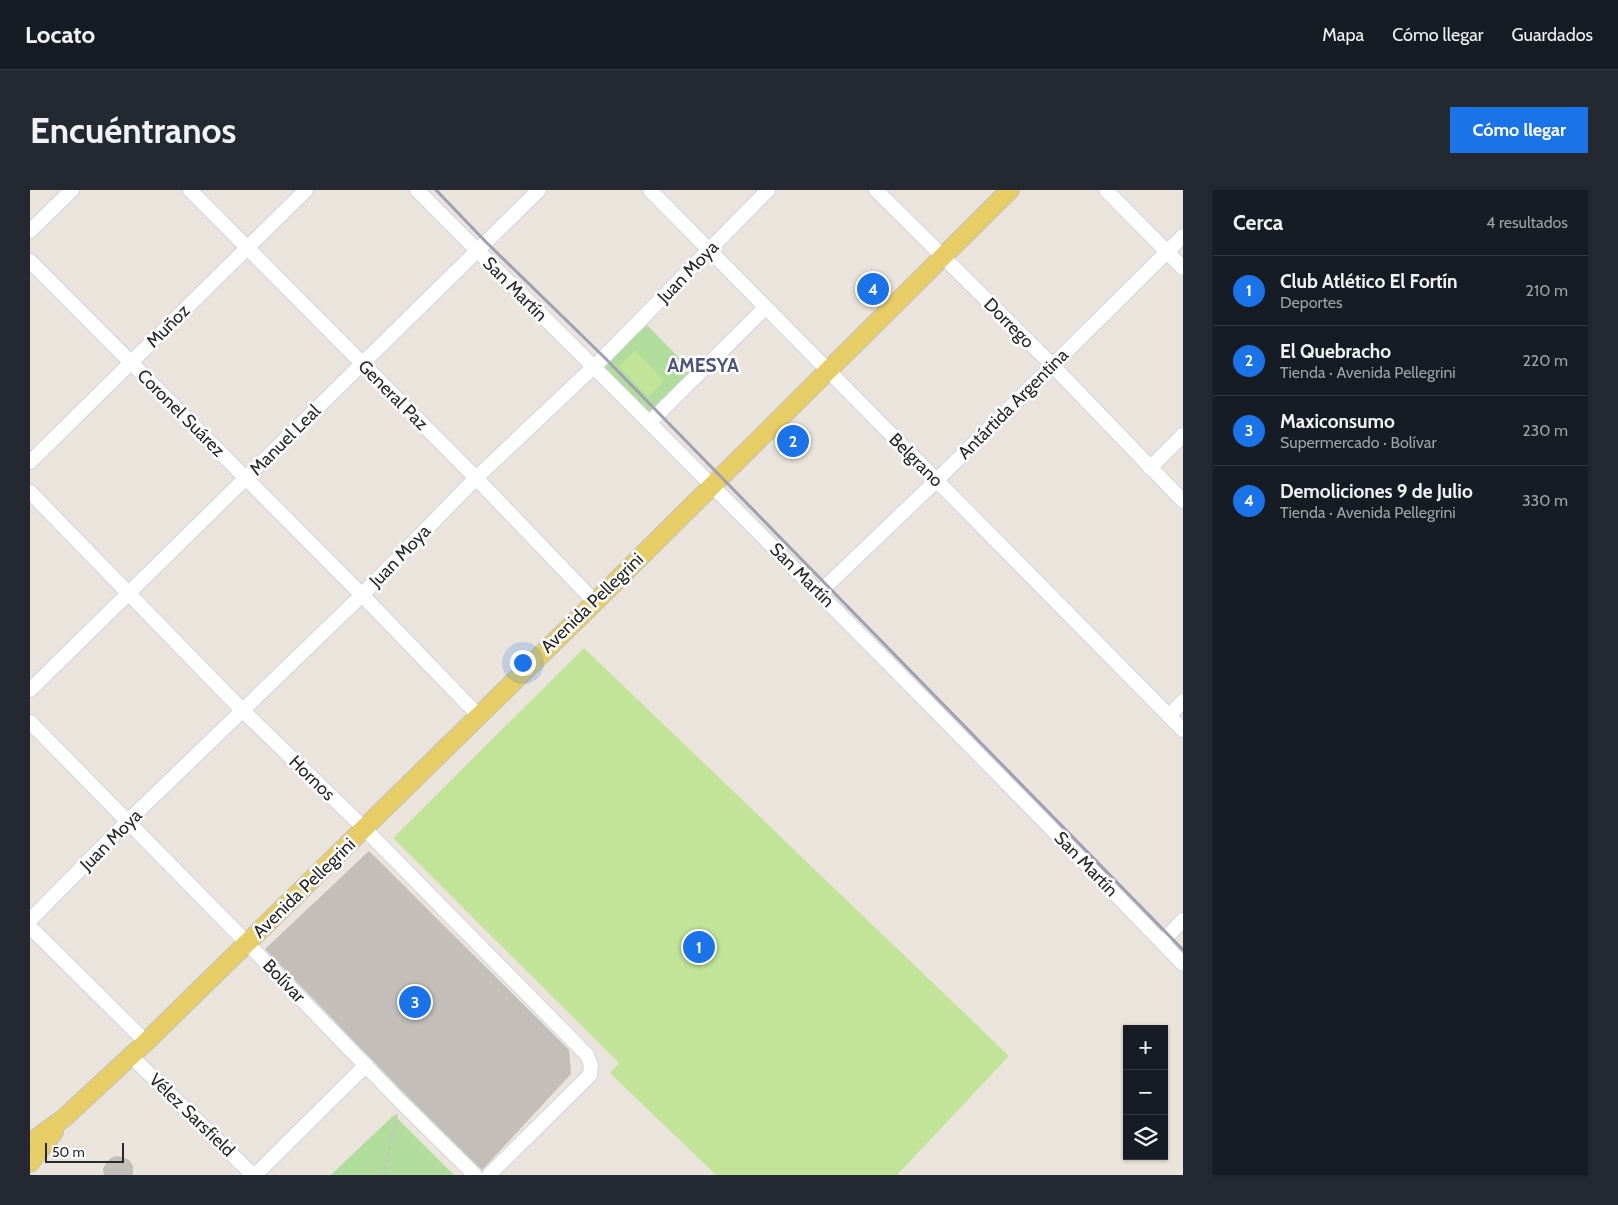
<!DOCTYPE html>
<html lang="es">
<head>
<meta charset="utf-8">
<style>
  :root { --surface:#171b24; --page:#242831; --text:#f1f3f6; --muted:#9ea1a6; --line:#363941; --accent:#1a73e8 }
  body { margin:0; font-family:Cabin,sans-serif; background:var(--page); color:var(--text) }
  .controls { position:absolute; right:15px; bottom:15px; display:grid; overflow:hidden; border-radius:0px; box-shadow:0 1px 4px #0004 }
  .controls button { width:45px; height:45px; display:grid; place-items:center; padding:0; border:0; border-bottom:1px solid var(--line); background:var(--surface); color:var(--text); font:25px sans-serif }
  .scale { position:absolute; left:15px; bottom:12px; width:79px; box-sizing:border-box; padding-left:5px; border:2px solid #292929; border-top:0; font-size:14px; line-height:18px; white-space:nowrap; color:#292929; -webkit-text-stroke:4px #fff; paint-order:stroke }
  .you { position:absolute; left:492px; top:472px; width:18px; height:18px; margin:-12px; border:4px solid #fff; border-radius:50%; background:#1a73e8; box-shadow:0 0 0 8px #1a73e833 }
  .badge { display:grid; place-items:center; width:32px; height:32px; border-radius:50%; background:var(--accent); color:#fff; font-size:16px; font-weight:700 }
  .pin { position:absolute; translate:-50% -50%; border:2px solid #fff; box-shadow:0 1px 5px #0006 }
  .list { margin:0; padding:0; list-style:none }
  h2 { display:flex; justify-content:space-between; align-items:center; height:65px; margin:0; padding:0 20px; font-size:21px }
  h2 small { font-size:16px; font-weight:400; color:var(--muted) }
  .list li { display:grid; grid-template-columns:32px 1fr auto; gap:15px; align-items:center; box-sizing:border-box; height:70px; padding:0 20px; border-top:1px solid var(--line) }
  .list b { display:block; font-size:19px; white-space:nowrap }
  .list p { margin:0; font-size:16px; white-space:nowrap; color:var(--muted) }
  .list em { font-size:16px; font-style:normal; color:var(--muted) }
  .icon { flex:none; width:28px; height:28px; fill:none; stroke:currentColor; stroke-width:2; stroke-linecap:round; stroke-linejoin:round }
  .map { position:relative; flex:none; width:1153px; height:985px; overflow:hidden; border-radius:0px }
  header { display:flex; align-items:center; gap:30px; box-sizing:border-box; height:70px; padding:0 25px; background:var(--surface); border-bottom:1px solid var(--line) }
  header strong { font-size:24px }
  nav { display:flex; gap:28px; margin-inline-start:auto; font-size:18px }
  .intro { display:flex; align-items:center; justify-content:space-between; box-sizing:border-box; height:120px; padding:0 30px }
  h1 { margin:0; font-size:35px }
  .button { padding:12px 22px; border-radius:0px; background:var(--accent); color:#fff; font-size:18px; font-weight:700 }
  main { display:flex; gap:30px; padding:0 30px }
  aside { flex:1; background:var(--surface); border-radius:0px; box-shadow:0 1px 4px #0004 }
  .map>svg:first-child { display:block }
</style>
</head>
<body>
<header>
<strong>Locato</strong>
<nav><a>Mapa</a><a>Cómo llegar</a><a>Guardados</a></nav>
</header>
<div class="intro"><h1>Encuéntranos</h1><a class="button">Cómo llegar</a></div>
<main>
<div class="map">
<svg width="1153" height="985" viewBox="0 0 1153 985">
  <rect width="100%" height="100%" fill="#eae4dc"/>
  <g fill="#b0dd9c">
    <path d="M617,135L664,183L620,226L573,177Z"/>
    <path d="M364,925L424,985H301Z"/>
  </g>
  <g fill="#c1e498">
    <path d="M605,160L634,191L618,207L589,176Z"/>
    <path d="M554,458L979,866L867,985H686L580,883L589,873L363,648Z"/>
  </g>
  <g fill="#c3beb7">
    <path d="M339,661L539,860L541,884L452,980L376,905L235,759Z"/>
    <path d="M87,966L93,967L99,970L103,976V985H74L73,979L76,973L81,968Z"/>
  </g>
  <g fill="none" stroke-linecap="round" stroke-linejoin="round">
    <defs>
      <g id="minor">
        <path d="M160,0L446,288L565,412"/>
        <path d="M387,0C643,257 901,513 1153,774"/>
        <path d="M620,0C797,180 975,360 1153,540"/>
        <path d="M846,0L1022,175L1153,311"/>
        <path d="M1076,0L1153,78"/>
        <path d="M0,41L42,0"/>
        <path d="M0,71L332,405L448,525"/>
        <path d="M620,232L735,118"/>
        <path d="M0,272L276,0"/>
        <path d="M1120,278L1153,245"/>
        <path d="M0,302L212,520L334,638L557,865L561,875L560,885L459,985"/>
        <path d="M790,402L907,290L1153,46"/>
        <path d="M0,500L509,0"/>
        <path d="M1139,526L1153,511"/>
        <path d="M0,532L217,753L370,911L445,985"/>
        <path d="M0,730L98,631L332,405L446,288L574,167L738,0"/>
        <path d="M0,737L116,852"/>
        <path d="M1132,752L1153,730"/>
        <path d="M101,866L223,985"/>
        <path d="M225,985L336,875"/>
      </g>
      <g id="major">
        <path d="M0,953L34,928L116,852L565,412L980,0"/>
        <path d="M0,973L24,942"/>
      </g>
    </defs>
    <use href="#minor" stroke="#d1d4e1" stroke-width="16"/>
    <use href="#major" stroke="#c3c3c3" stroke-width="20"/>
    <path stroke="#c3c3c3" stroke-width="2" stroke-dasharray="4 2.5" stroke-linecap="butt" d="M353,985L367,924"/>
    <use href="#minor" stroke="#fff" stroke-width="14"/>
    <use href="#major" stroke="#e6cd65" stroke-width="18"/>
    <path stroke="#9fa1b2" stroke-width="3" d="M406,0L456,52L574,167L1153,760"/>
  </g>
  <g text-anchor="middle" stroke-width="5" stroke-linejoin="round" paint-order="stroke">
    <g font-size="18" fill="#292929" stroke="#fff">
      <text transform="translate(658 82) rotate(-46)" y="6">Juan Moya</text>
      <text transform="translate(485 99) rotate(45)" y="6">San Martín</text>
      <text transform="translate(979 133) rotate(45)" y="6">Dorrego</text>
      <text transform="translate(138 136) rotate(-45)" y="6">Muñoz</text>
      <text transform="translate(363 205) rotate(45)" y="6">General Paz</text>
      <text transform="translate(983 214) rotate(-45)" y="6">Antártida Argentina</text>
      <text transform="translate(151 223) rotate(45)" y="6">Coronel Suárez</text>
      <text transform="translate(255 250) rotate(-45)" y="6">Manuel Leal</text>
      <text transform="translate(886 270) rotate(45)" y="6">Belgrano</text>
      <text transform="translate(370 366) rotate(-46)" y="6">Juan Moya</text>
      <text transform="translate(772 385) rotate(45)" y="6">San Martín</text>
      <text transform="translate(562 413) rotate(-44)" y="6">Avenida Pellegrini</text>
      <text transform="translate(282 588) rotate(44)" y="6">Hornos</text>
      <text transform="translate(81 650) rotate(-45)" y="6">Juan Moya</text>
      <text transform="translate(1056 674) rotate(46)" y="6">San Martín</text>
      <text transform="translate(274 698) rotate(-44)" y="6">Avenida Pellegrini</text>
      <text transform="translate(254 791) rotate(46)" y="6">Bolívar</text>
      <text transform="translate(162 925) rotate(44)" y="6">Vélez Sarsfield</text>
    </g>
    <g font-size="19" font-weight="bold" fill="#4d5376" stroke="#fff">
      <text x="673" y="182">AMESYA</text>
    </g>
  </g>
</svg>
<div class="controls">
<button>+</button>
<button>−</button>
<button><svg class="icon" aria-label="layers" viewBox="0 0 24 24"><path d="M12 4l9 5-9 5-9-5zM3 14l9 5 9-5"/></svg></button>
</div>
<div class="scale">50 m</div>
<div class="you"></div>
<div class="pin badge" style="left:669px;top:757px">1</div>
<div class="pin badge" style="left:763px;top:251px">2</div>
<div class="pin badge" style="left:385px;top:812px">3</div>
<div class="pin badge" style="left:843px;top:99px">4</div>
</div>
<aside>
<h2>Cerca<small>4 resultados</small></h2>
<ul class="list">
<li><span class="badge">1</span><div><b>Club Atlético El Fortín</b><p>Deportes</p></div><em>210 m</em></li>
<li><span class="badge">2</span><div><b>El Quebracho</b><p>Tienda · Avenida Pellegrini</p></div><em>220 m</em></li>
<li><span class="badge">3</span><div><b>Maxiconsumo</b><p>Supermercado · Bolívar</p></div><em>230 m</em></li>
<li><span class="badge">4</span><div><b>Demoliciones 9 de Julio</b><p>Tienda · Avenida Pellegrini</p></div><em>330 m</em></li>
</ul>
</aside>
</main>
</body>
</html>
